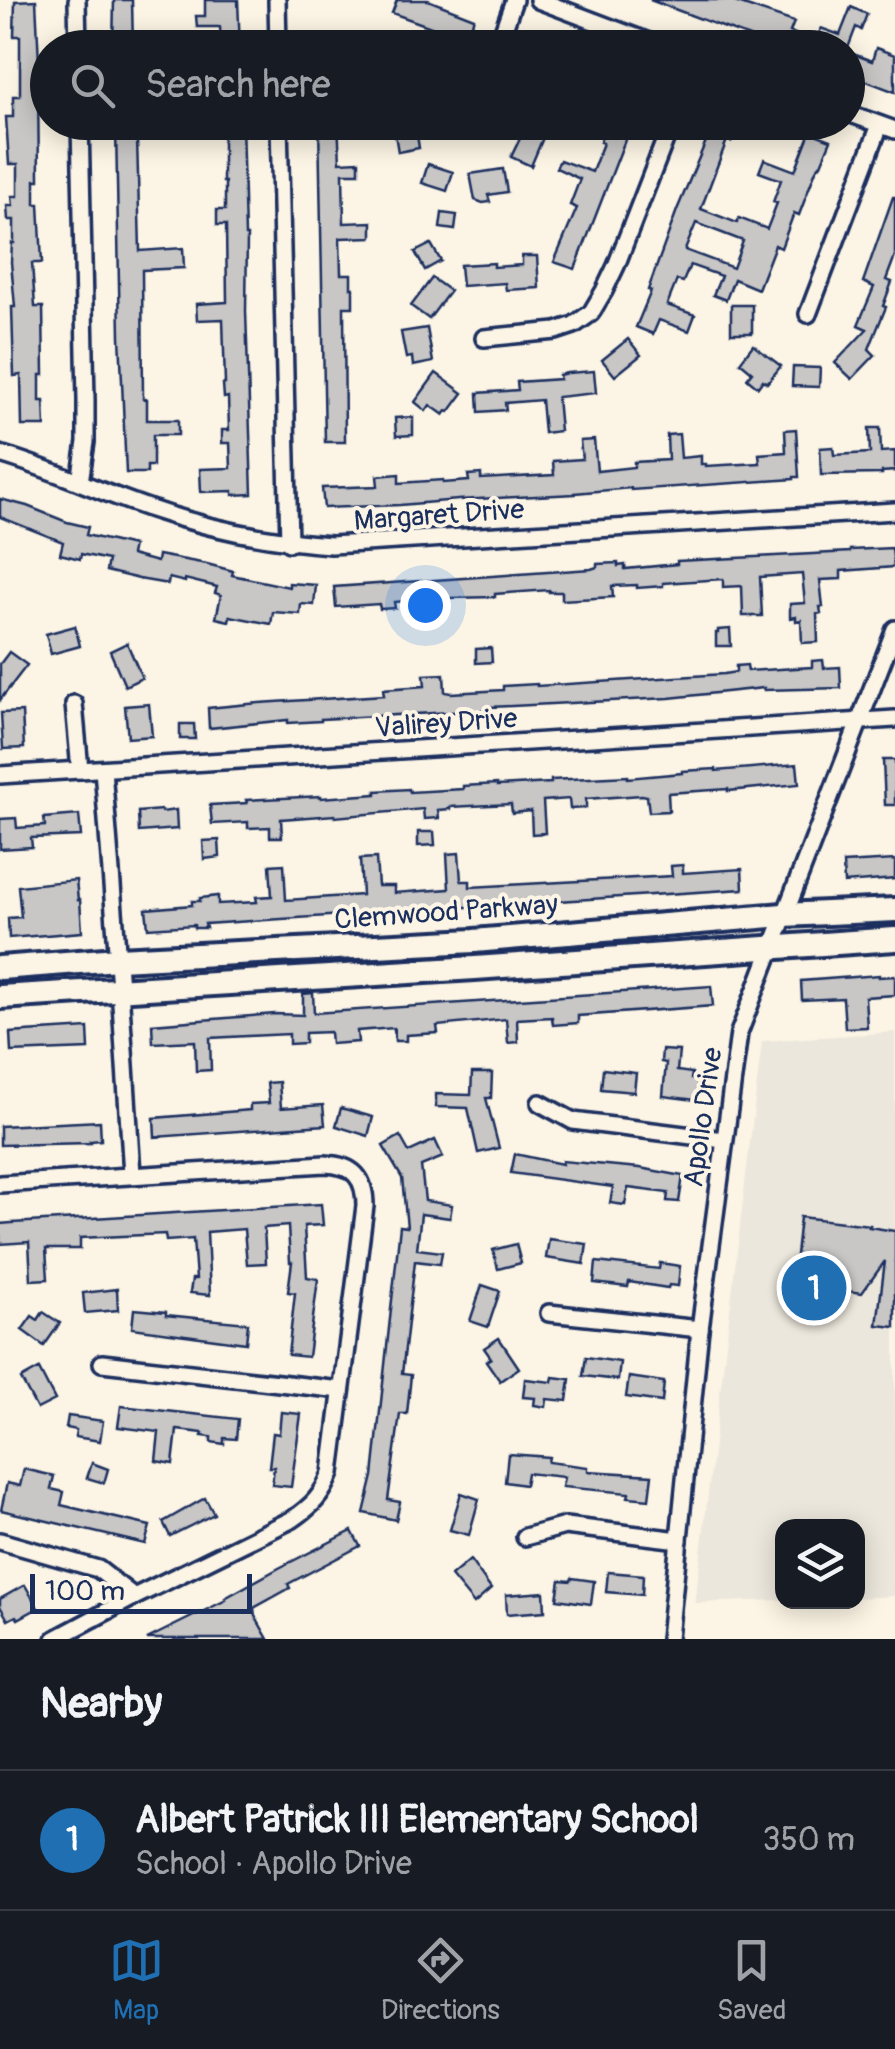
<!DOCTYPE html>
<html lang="en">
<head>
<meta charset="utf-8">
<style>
  :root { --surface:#171b24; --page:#242831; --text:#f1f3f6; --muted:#9ea1a6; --line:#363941; --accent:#1f6fb2 }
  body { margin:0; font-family:Pangolin,sans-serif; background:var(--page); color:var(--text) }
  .controls { position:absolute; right:30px; bottom:30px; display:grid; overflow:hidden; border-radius:20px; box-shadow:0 5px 25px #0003 }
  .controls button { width:90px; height:90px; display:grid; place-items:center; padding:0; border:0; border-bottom:2px solid var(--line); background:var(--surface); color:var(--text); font:50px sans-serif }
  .scale { position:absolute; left:30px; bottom:25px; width:222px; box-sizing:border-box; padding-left:10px; border:5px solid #1b2f5e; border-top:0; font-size:28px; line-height:35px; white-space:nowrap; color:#1b2f5e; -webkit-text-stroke:8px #fcf5e5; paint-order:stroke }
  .you { position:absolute; left:425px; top:605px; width:35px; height:35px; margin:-25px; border:8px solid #fff; border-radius:50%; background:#1a73e8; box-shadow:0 0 0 15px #1a73e833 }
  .badge { display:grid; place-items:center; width:65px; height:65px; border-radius:50%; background:var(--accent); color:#fff; font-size:32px; font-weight:700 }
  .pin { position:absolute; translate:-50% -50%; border:5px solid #fff; box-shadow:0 2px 10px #0006 }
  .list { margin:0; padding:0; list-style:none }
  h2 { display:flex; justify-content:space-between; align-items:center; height:130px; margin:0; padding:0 40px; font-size:42px }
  h2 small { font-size:32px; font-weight:400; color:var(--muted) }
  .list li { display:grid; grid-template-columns:65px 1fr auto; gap:30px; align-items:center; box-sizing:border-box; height:140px; padding:0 40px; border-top:2px solid var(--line) }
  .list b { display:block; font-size:38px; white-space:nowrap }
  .list p { margin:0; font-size:32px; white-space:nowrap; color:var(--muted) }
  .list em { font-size:32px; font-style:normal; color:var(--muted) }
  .icon { flex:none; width:55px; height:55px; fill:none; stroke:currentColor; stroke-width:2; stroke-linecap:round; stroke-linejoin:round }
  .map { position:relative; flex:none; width:895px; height:1639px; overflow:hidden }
  .search { position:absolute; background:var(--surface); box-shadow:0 5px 25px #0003; left:30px; right:30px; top:30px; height:110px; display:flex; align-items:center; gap:25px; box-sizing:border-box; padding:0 35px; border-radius:55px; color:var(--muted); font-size:38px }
  .sheet { height:270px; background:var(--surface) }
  nav { display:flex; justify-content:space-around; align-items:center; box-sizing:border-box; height:140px; border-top:2px solid var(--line); background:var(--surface); font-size:28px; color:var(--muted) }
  nav a { display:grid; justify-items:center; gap:5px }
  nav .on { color:var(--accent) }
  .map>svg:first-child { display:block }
</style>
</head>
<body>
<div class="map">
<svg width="895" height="1639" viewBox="0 0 895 1639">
  <rect width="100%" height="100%" fill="#fcf5e5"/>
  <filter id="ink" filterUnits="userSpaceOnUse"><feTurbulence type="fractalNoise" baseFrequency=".01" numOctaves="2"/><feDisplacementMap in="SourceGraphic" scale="20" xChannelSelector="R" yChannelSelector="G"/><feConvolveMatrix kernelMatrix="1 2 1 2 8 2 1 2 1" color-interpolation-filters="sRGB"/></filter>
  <g filter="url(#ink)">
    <path fill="#ece7dc" d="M895,1032V1596L858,1598V1526H782V1600L695,1603L762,1041Z"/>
    <g fill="#c8c7c6" stroke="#1b2f5e" stroke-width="2.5" fill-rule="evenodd">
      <path d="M36,0L40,83H38L39,180H35V204H39L42,263H32L35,307H43L44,375H40V401H44L45,426H22L21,375L14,376L12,307H15L11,262L12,243H14V220H8L7,206H13L12,196H18V164H9L6,117H13V96H20V36H14L15,1Z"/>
      <path d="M114,0H132L133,48H113Z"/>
      <path d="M205,0H238L240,48H221L220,27H197L196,16H205Z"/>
      <path d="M397,0H428L474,18L467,37L459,34L455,43L448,40L445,48H426L434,28L392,13Z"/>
      <path d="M650,0H729L794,22L790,32L816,42L821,28L840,35L851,7L867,14L861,30L856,27L848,48H770L771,45Z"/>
      <path d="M542,34L574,46V48H537Z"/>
      <path d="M876,48L895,55V92L848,74V52L872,61Z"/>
      <path d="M118,122H139V138H137L140,251L183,248L184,268L142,270L143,399H147V420H178V435H153V466H147V473H126L120,336L116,129L119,130Z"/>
      <path d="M223,122H242L245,236H247L246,311L252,494L233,495V491L201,492L200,469L231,468L230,443H222V430H229L228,397L224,398L223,384H225L223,319L197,320L196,304L227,302L226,225H217V210H225V182H223Z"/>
      <path d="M319,122H338L340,162L359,161V173H343L344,223L372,222V237L340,238L341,274H351V288H353V307H344L345,442H325Z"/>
      <path d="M393,122H415L419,148L398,152Z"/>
      <path d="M607,122H632L575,269L554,262L577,208L570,205L580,179L556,168L560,160L592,172L603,143L600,142Z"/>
      <path d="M714,122H739L731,142L727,140L701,209L737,223L739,218L767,229L777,203L773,202L781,180L759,172L764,159L795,171L810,132L831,140L821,164L816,170L799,215L794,213L781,248L775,245L758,289L734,279L726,300L713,295L721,276L690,265L683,282L677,280L667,305L695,315L689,331L659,320L653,334L636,327L651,291L648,290L677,210ZM696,223L743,241L733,268L685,250Z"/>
      <path d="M526,126L545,133L531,166L511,157Z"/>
      <path d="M428,164L453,172L447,191L422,183Z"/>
      <path d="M503,169L507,192L488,195L490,202L483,203L475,200L470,174Z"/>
      <path d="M893,197H895V256L886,280L892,282L883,306L886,307L869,349L875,355L852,379L835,363L867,329L858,325L874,287L863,282Z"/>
      <path d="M442,213L457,215L455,230L440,228Z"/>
      <path d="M431,244L441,261L425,270L415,252Z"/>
      <path d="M522,256H537L539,288L506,290L505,283L462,286L460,265L494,263V267L522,265Z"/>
      <path d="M432,278L450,291L429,319L411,306Z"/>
      <rect x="731" y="305" width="21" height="28"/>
      <path d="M427,328L433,362L413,366L412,357L406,358L401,332Z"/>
      <path d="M628,339L641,355L615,376L602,360Z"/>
      <path d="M753,345L781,366L767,383L763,380L758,387L747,378L752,372L740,362Z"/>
      <path d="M793,367L820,368L819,387L792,386Z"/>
      <path d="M594,371L596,393L557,397L560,431L544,433L541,400L505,403L506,410L479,412L478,393L518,390L517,382L560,379L559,375L567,373Z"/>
      <path d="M436,373L463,393L449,412L447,411L444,415L430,405L426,411L415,402Z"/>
      <path d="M413,417V435L396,436L395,418Z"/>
      <path d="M869,428H880L881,452L895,451V471L882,472V474L821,475L820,448L833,447L834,455L870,453Z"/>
      <path d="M796,429L799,477H794V479L631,490V488L575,493V494L458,500L400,505L324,508L322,488L378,486L377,476L399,474V483L443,480V483L469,481L468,475L481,474V479L554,475L553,461L582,459L580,441L594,440L597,471L634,467V462L668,460L667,435L679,434L681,458L701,456V464H706V466L760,463L759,454L786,452L785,430Z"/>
      <path d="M0,499L27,506L67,522L88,527L86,535L133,546L131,555L157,562L158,555L207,564L233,571L232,575L289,587V583L316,585L314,605L301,604L300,614L273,612L271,624L230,616L229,621L216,618L221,595L215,593L217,587L185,579V582L169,578L168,584L139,579L106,571L108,560L81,554L80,559L60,554L63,542L0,517Z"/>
      <path d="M892,548L894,567L841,571V579L820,580L823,607H820L821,613L817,614L818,642L802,643L801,620L796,621V617L790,618V604L805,603L802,574L760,577L762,616H743L742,586L723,587V579L663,583V586L637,588V585L612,586L613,597L562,600V592H549V590L495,594V597L405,599V601L394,602L395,608L380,609L379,604L336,607L334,587L591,569L597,567V564L618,563V566L625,565V569L677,564V561L850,552V550Z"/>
      <path d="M75,626L80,646L51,654L46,634Z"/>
      <path d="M730,629L731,646H716V633H718V630Z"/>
      <path d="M127,643L142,678L125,686L110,651Z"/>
      <path d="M491,648L492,662L476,663V649Z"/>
      <path d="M9,652L27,665L0,700V664Z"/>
      <path d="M823,660L824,668L840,667L841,688L764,690V688L669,698L490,707V710L321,719V721L288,723V720L209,728L208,708L259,703L384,695L383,689L425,686L424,675L444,674L445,692L451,693L503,690V686L537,684V686L724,674L736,672V666L747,665L748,671L812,667V661Z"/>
      <path d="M149,704L152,736L128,738L125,706Z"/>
      <path d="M22,712L24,748L3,749L1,713Z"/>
      <path d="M180,724H194L195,739H180Z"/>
      <path d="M883,760H895V805H885Z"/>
      <path d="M797,764L799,784L728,791V789L668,793L669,811L649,812L647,796L642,795L586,799V808L570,809L569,799L543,801L545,833L532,834L531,811L512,813L511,804L450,807V809L438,810L439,818L424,819L423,809L335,817V815L281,819L282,837H270V827L248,828V822L212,824L210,805L247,803L246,800L321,796V798L376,794V791L409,789L410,792L463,789V786L497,784V786L551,783V780L628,776V778L682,773V771L716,769V771Z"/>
      <path d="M161,810L162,812L176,810L177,829L139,832L138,812Z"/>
      <path d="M79,815L81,836L31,838L32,847L0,849V819L16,818L17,828L45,826L44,818Z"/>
      <path d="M418,832H434L435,845L418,846Z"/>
      <path d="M219,840L220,857L204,859L203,841Z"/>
      <path d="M459,853L461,881H470V887L672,876L671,866L683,865V873L742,869L743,889L205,924L206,928H194V925L148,928L146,909L192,905V901H200V898L218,896V904L257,902L256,897L272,896L270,865L284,864L286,900L362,895L360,859L376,858L378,886H394V893L449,889L447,854Z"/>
      <path d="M895,860V879L844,883L843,863Z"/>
      <path d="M76,880L78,900L80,899L82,932L9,938L8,918L21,917L18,886Z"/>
      <path d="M879,975V977L895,976V995L865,997L867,1027L845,1028L843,998L802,1000L801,981Z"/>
      <path d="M711,986L713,1006L578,1016V1023L553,1025L552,1017L517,1019L518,1042L508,1043L506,1019L437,1026L438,1033L406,1035V1041H395L394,1028L357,1031L358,1042L331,1044L330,1032L305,1033V1043L289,1044V1034L210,1038L211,1070L196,1071L195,1041L153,1043L152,1024L275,1014L303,1015V994L313,993L314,1013Z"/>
      <path d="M88,1028L89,1049L11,1052L10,1033Z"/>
      <path d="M662,1050L679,1051L677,1071L692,1073L691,1079L698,1080L696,1100L663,1096L666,1063L661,1062Z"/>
      <path d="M603,1069L636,1073L634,1092L601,1089Z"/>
      <path d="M472,1073H492L491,1098H486L499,1148L478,1153L468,1108L436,1107V1094L471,1095Z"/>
      <path d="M279,1082L281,1108L323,1105L325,1125L155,1137L154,1118L250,1110V1104L269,1103L267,1083Z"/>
      <path d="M341,1108L373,1117L368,1136L336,1126Z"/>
      <path d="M100,1121L101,1140L90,1141L91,1143L0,1145V1126Z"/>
      <path d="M400,1136L409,1152L435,1140L443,1157L421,1166L425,1201L452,1205L450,1218L421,1214L417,1249L442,1252L440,1264L415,1261L402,1374L411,1375L407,1414H400L388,1500L400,1502L396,1520L364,1513L373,1476L400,1226L407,1227L402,1178L383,1146Z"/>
      <path d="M515,1154L562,1164V1161L640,1168L683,1176L679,1202L667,1201L668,1193L628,1188L625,1205L610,1203L613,1187L511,1173Z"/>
      <path d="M321,1204L323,1225L304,1226L307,1277L318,1279L308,1357L288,1355L295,1293L288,1292L292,1262H290L288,1226L264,1228L266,1263L247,1264L244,1229L207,1232L210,1295L190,1293L192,1279H196L193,1239L166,1241L165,1234L80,1238V1249H46L48,1279L31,1280L29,1242L0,1244V1224L12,1223Z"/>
      <path d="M800,1217L870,1225L869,1227L895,1231V1327L877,1325L885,1261L862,1293L793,1284Z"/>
      <path d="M549,1239L587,1244L584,1264L546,1258Z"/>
      <path d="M516,1244L521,1263L498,1269L493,1250Z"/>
      <path d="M596,1262L659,1269L660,1263L680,1266L678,1286L669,1285L668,1288L629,1282L628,1287L594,1283Z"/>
      <path d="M482,1285L500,1291L488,1327L470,1321Z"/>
      <path d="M117,1289L118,1310L85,1313L83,1293Z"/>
      <path d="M134,1309L166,1312V1315L248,1323L246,1343L132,1328Z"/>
      <path d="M43,1312L60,1323L44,1346L22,1330L32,1316L38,1320Z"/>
      <path d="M499,1338L519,1368L500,1381L486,1361L491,1358L484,1348Z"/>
      <path d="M586,1357L620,1362L618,1380L583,1376Z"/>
      <path d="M39,1369L55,1400L37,1409L21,1379Z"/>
      <path d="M553,1377L570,1379L567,1401L547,1399L546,1407L534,1405L535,1398L523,1397L525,1379L552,1382Z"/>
      <path d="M629,1377L664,1382L662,1402L626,1397Z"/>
      <path d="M121,1406L238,1419L236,1439L224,1438V1444L211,1442V1437L202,1436L203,1433L177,1430L173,1464L156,1461L159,1432L118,1427Z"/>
      <path d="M281,1412L301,1414L291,1487L272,1485L274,1467H269L273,1433L279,1434Z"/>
      <path d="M68,1416L103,1421L100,1441L75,1437L76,1430L66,1428Z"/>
      <path d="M508,1454L549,1457L548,1462L588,1467V1471L652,1475L649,1499L628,1497L629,1493L562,1487L564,1477L527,1473L525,1485L505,1482Z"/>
      <path d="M92,1463L108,1469L104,1483L87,1478Z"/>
      <path d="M24,1469L54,1476L51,1489L64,1492L61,1505L150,1526L145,1544L1,1510L7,1483L20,1486Z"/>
      <path d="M461,1493L479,1499L469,1535L450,1530Z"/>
      <path d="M205,1498L214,1514L170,1536L163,1522Z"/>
      <path d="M352,1531L360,1546L288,1584L290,1588L254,1608L255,1616L268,1639H147L226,1600L225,1598L279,1568Z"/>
      <path d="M470,1560L491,1589L474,1604L451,1576Z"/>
      <path d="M608,1572L643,1575L642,1595L606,1592Z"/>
      <path d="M572,1578L594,1581L591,1604L557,1599L560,1580L571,1581Z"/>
      <path d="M25,1585L38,1608L18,1619L16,1616L8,1620L0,1606V1599Z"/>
      <path d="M544,1592L545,1611L507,1614L506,1595Z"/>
    </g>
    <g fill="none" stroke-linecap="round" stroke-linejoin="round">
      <defs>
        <g id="street">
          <path d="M77,0L78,48"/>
          <path d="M277,0L278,48"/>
          <path d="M538,0L665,48"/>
          <path d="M497,48L514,0"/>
          <path d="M848,113L895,130"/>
          <path d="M80,122L86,400V442L80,482"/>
          <path d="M279,122L289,543"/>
          <path d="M808,314L880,125"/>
          <path d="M484,338L556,331L574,325L591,313L604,291L616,266L672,122"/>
          <path d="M0,454C52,469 100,492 151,509C209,529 271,541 331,545L895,511"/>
          <path d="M74,704L80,770"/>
          <path d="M103,769L120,988L132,1174"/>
          <path d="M0,775L895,719"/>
          <path d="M540,1103L573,1121L724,1140"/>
          <path d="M0,1184L325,1164C354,1165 365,1178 365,1206L331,1473C323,1495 312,1506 293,1519L134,1597L55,1639"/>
          <path d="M549,1313L700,1329"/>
          <path d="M102,1363L341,1390"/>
          <path d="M525,1537L565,1526L679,1540"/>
          <path d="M0,1541L98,1569L134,1597"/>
          <path d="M669,1639L700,1329L739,1033L895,629"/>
        </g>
        <g id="secondary">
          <path d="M0,968L118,959L474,941L783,915L895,910"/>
          <path d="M0,997L475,968L895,939"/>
        </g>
      </defs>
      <use href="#street" stroke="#1b2f5e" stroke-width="22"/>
      <use href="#secondary" stroke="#1b2f5e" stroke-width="30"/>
      <use href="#street" stroke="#fcf5e5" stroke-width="15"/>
      <use href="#secondary" stroke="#fcf5e5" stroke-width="22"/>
    </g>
  </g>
  <g text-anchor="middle" stroke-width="8" stroke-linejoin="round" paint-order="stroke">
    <g font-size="28" fill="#1b2f5e" stroke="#fcf5e5">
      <text transform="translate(439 514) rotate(-4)" y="10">Margaret Drive</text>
      <text transform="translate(446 722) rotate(-4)" y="10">Valirey Drive</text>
      <text transform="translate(446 911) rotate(-4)" y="10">Clemwood Parkway</text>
      <text transform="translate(702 1117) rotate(-82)" y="10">Apollo Drive</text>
    </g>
  </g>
</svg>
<div class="controls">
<button><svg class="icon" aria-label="layers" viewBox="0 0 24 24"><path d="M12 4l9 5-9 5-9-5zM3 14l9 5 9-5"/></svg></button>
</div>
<div class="scale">100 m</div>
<div class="you"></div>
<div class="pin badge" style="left:814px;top:1288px">1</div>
<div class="search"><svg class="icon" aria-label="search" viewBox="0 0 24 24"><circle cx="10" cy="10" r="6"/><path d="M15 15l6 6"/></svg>Search here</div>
</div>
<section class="sheet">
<h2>Nearby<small></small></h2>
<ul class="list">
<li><span class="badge">1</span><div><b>Albert Patrick III Elementary School</b><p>School · Apollo Drive</p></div><em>350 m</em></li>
</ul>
</section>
<nav>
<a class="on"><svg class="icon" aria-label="map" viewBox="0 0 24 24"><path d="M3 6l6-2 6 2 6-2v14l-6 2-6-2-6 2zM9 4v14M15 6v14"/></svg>Map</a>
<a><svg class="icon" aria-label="directions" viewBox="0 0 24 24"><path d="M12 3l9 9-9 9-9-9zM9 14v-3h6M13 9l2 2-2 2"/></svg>Directions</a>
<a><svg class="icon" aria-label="saved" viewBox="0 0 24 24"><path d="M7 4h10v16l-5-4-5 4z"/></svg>Saved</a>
</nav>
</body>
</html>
